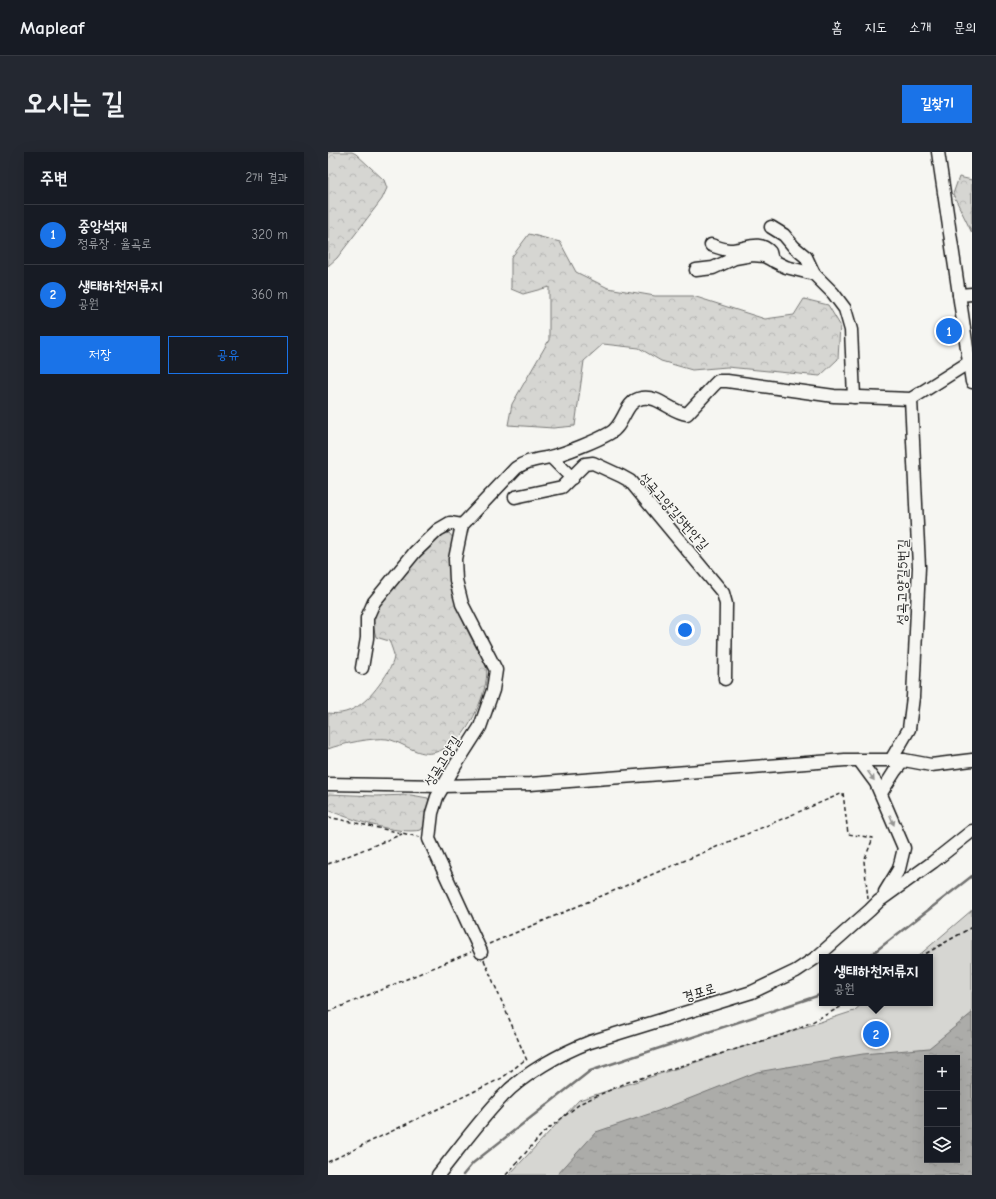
<!DOCTYPE html>
<html lang="ko">
<head>
<meta charset="utf-8">
<style>
  :root { --surface:#171b24; --page:#242831; --text:#f1f3f6; --muted:#9ea1a6; --line:#363941; --accent:#1a73e8 }
  body { margin:0; font-family:"Comic Neue","Poor Story",sans-serif; background:var(--page); color:var(--text) }
  .controls { position:absolute; right:12px; bottom:12px; display:grid; overflow:hidden; border-radius:0px; box-shadow:0 4px 16px #0002 }
  .controls button { width:36px; height:36px; display:grid; place-items:center; padding:0; border:0; border-bottom:1px solid var(--line); background:var(--surface); color:var(--text); font:20px sans-serif }
  .you { position:absolute; left:357px; top:478px; width:14px; height:14px; margin:-10px; border:3px solid #fff; border-radius:50%; background:#1a73e8; box-shadow:0 0 0 6px #1a73e833 }
  .badge { display:grid; place-items:center; width:26px; height:26px; border-radius:50%; background:var(--accent); color:#fff; font-size:13px; font-weight:700 }
  .pin { position:absolute; translate:-50% -50%; border:2px solid #fff; box-shadow:0 1px 4px #0006 }
  .popup { position:absolute; left:491px; top:802px; width:114px; height:52px; box-sizing:border-box; display:grid; place-content:center; border-radius:0px; background:var(--surface); filter:drop-shadow(0 1px 3px #0005); font-size:13px; white-space:nowrap; color:var(--muted) }
  .popup b { font-size:15px; color:var(--text) }
  .popup::after { content:''; position:absolute; left:50%; top:100%; margin-left:-8px; border:8px solid transparent; border-top-color:var(--surface) }
  .list { margin:0; padding:0; list-style:none }
  h2 { display:flex; justify-content:space-between; align-items:center; height:52px; margin:0; padding:0 16px; font-size:17px }
  h2 small { font-size:13px; font-weight:400; color:var(--muted) }
  .list li { display:grid; grid-template-columns:26px 1fr auto; gap:12px; align-items:center; box-sizing:border-box; height:60px; padding:0 16px; border-top:1px solid var(--line) }
  .list b { display:block; font-size:15px; white-space:nowrap }
  .list p { margin:0; font-size:13px; white-space:nowrap; color:var(--muted) }
  .list em { font-size:13px; font-style:normal; color:var(--muted) }
  .actions { display:flex; gap:8px; padding:12px 16px }
  .actions a { flex:1; padding:9px 0; border:1px solid var(--accent); border-radius:0px; text-align:center; font-size:14px; color:var(--accent) }
  .actions .main { background:var(--accent); color:#fff }
  .icon { flex:none; width:22px; height:22px; fill:none; stroke:currentColor; stroke-width:2; stroke-linecap:round; stroke-linejoin:round }
  .map { position:relative; flex:none; width:644px; height:1023px; overflow:hidden; border-radius:0px }
  header { display:flex; align-items:center; gap:24px; box-sizing:border-box; height:56px; padding:0 20px; background:var(--surface); border-bottom:1px solid var(--line) }
  header strong { font-size:19px }
  nav { display:flex; gap:22px; margin-inline-start:auto; font-size:14px }
  .intro { display:flex; align-items:center; justify-content:space-between; box-sizing:border-box; height:96px; padding:0 24px }
  h1 { margin:0; font-size:28px }
  .button { padding:10px 18px; border-radius:0px; background:var(--accent); color:#fff; font-size:14px; font-weight:700 }
  main { display:flex; gap:24px; padding:0 24px }
  aside { flex:1; background:var(--surface); border-radius:0px; box-shadow:0 4px 16px #0002 }
  .map>svg:first-child { display:block }
</style>
</head>
<body>
<header>
<strong>Mapleaf</strong>
<nav><a>홈</a><a>지도</a><a>소개</a><a>문의</a></nav>
</header>
<div class="intro"><h1>오시는 길</h1><a class="button">길찾기</a></div>
<main>
<aside>
<h2>주변<small>2개 결과</small></h2>
<ul class="list">
<li><span class="badge">1</span><div><b>중앙석재</b><p>정류장 · 율곡로</p></div><em>320 m</em></li>
<li><span class="badge">2</span><div><b>생태하천저류지</b><p>공원</p></div><em>360 m</em></li>
</ul>
<div class="actions"><a class="main">저장</a><a>공유</a></div>
</aside>
<div class="map">
<svg width="644" height="1023" viewBox="0 0 644 1023">
  <defs>
    <pattern id="forest-crowns" width="20" height="18" patternUnits="userSpaceOnUse"><rect width="20" height="18" fill="#d6d6d2"/><path d="M2 6a3 3 0 1 1 6 0M12 15a3 3 0 1 1 6 0" fill="none" stroke="#b7b7b4"/></pattern>
    <pattern id="water-ripples" width="26" height="14" patternUnits="userSpaceOnUse"><rect width="26" height="14" fill="#acaca9"/><path d="M2 4q2-2 4 0t4 0M15 11q2-2 4 0t4 0" fill="none" stroke="#939391"/></pattern>
  </defs>
  <rect width="100%" height="100%" fill="#f6f6f2"/>
  <filter id="ink" filterUnits="userSpaceOnUse"><feTurbulence type="fractalNoise" baseFrequency=".025" numOctaves="2"/><feDisplacementMap in="SourceGraphic" scale="8" xChannelSelector="R" yChannelSelector="G"/><feConvolveMatrix kernelMatrix="1 2 1 2 8 2 1 2 1" color-interpolation-filters="sRGB"/></filter>
  <g filter="url(#ink)">
    <path fill="#d6d6d2" stroke="#797977" fill-rule="evenodd" d="M644,758V1023H181L251,948L526,859L535,851H602V805H589ZM599,906H629V1008H599Z"/>
    <g fill="url(#forest-crowns)" stroke="#797977">
      <path d="M0,0H24L28,2L56,28L59,36L54,47L9,106L0,114Z"/>
      <path d="M631,25L644,28V81L625,42Z"/>
      <path d="M201,82L232,90L248,120L280,136L327,144H365L437,167L466,163L476,147L500,153L512,173L510,207L492,224L399,215L364,218L333,209L311,196L275,192L256,209L247,274L225,276L180,273L184,252L221,188V135L195,142L183,137V106Z"/>
      <path d="M121,381L125,386C115,431 126,451 145,490C149,497 155,506 158,514C163,532 143,577 129,588C124,593 115,598 108,600C91,606 75,590 59,587C47,585 12,592 0,597V561C26,565 43,545 56,526C60,520 66,511 66,503C65,499 63,493 61,489L48,485L44,470L51,452L92,404L113,383Z"/>
      <path d="M0,642L48,644L83,643L100,646L101,650L96,674L93,678C69,683 22,667 0,658Z"/>
    </g>
    <path fill="url(#water-ripples)" stroke="#727271" fill-rule="evenodd" d="M644,861V1023H229L268,980L330,959L429,920L535,902L601,896ZM599,906H629V1008H599Z"/>
    <g fill="none" stroke-linecap="round" stroke-linejoin="round">
      <g stroke="#727271" stroke-width="2.5">
        <path d="M540,805L644,724"/>
        <path d="M135,1023L145,1011L262,919L489,844L494,841"/>
      </g>
      <defs>
        <g id="minor">
          <path d="M610,0L644,230"/>
          <path d="M443,75L456,83L466,95L478,105L486,122"/>
          <path d="M383,93C389,95 396,98 402,98C417,98 431,87 442,100L444,108"/>
          <path d="M368,118L385,116L407,106L424,103L436,104L458,115L486,122L505,141L517,157L523,178L526,245"/>
          <path d="M631,143L644,142"/>
          <path d="M223,305L244,326"/>
          <path d="M187,345L234,335L257,312L265,311L293,324L302,329L395,441L398,452L397,527"/>
          <path d="M134,373L127,407L128,428L134,452L168,518L165,538L152,575L127,614L109,645L104,661L101,687L153,800"/>
          <path d="M34,516L39,486V466L46,450L87,400L110,378L122,371L134,373L188,316C200,308 208,308 222,305C238,301 268,289 282,281C297,273 296,249 314,246C330,243 343,260 359,262L386,233L390,229H399L506,244L583,247L640,211"/>
          <path d="M531,608L548,631L576,696L571,717L557,740"/>
          <path d="M563,608L581,577L585,545L591,415L583,247"/>
          <path d="M0,632L114,634L202,632L517,608H576L603,613L644,608"/>
          <path d="M553,641L567,619L576,608"/>
          <path d="M110,1023C131,997 151,969 174,945C195,922 233,901 262,890L424,840L468,819L489,805L542,758L551,749L605,710L644,679"/>
        </g>
      </defs>
      <use href="#minor" stroke="#1c1c1c" stroke-width="15"/>
      <g stroke="#1c1c1c" stroke-width="1.5" stroke-dasharray="4 3" stroke-linecap="butt">
        <path d="M0,665L92,685"/>
        <path d="M0,712L74,682"/>
        <path d="M161,792L515,641L520,682L545,686L536,709L540,747"/>
        <path d="M592,805L644,775"/>
        <path d="M156,808L200,911"/>
        <path d="M0,860L143,800"/>
        <path d="M0,1010L174,926L198,907"/>
        <path d="M178,1023L215,981L253,951L300,930L454,883L484,870L520,851"/>
      </g>
      <use href="#minor" stroke="#f6f6f2" stroke-width="12"/>
    </g>
    <defs><path id="oneway-solid" d="M-6-.8H1V-3.2L6.5 0L1 3.2V.8H-6Z"/></defs>
    <g fill="#949492">
      <use href="#oneway-solid" transform="translate(543 624) rotate(55)"/>
      <use href="#oneway-solid" transform="translate(564 668) rotate(68)"/>
    </g>
  </g>
  <g text-anchor="middle" stroke-width="3" stroke-linejoin="round" paint-order="stroke">
    <g font-size="14" fill="#1c1c1c" stroke="#f6f6f2">
      <text transform="translate(346 359) rotate(49)" y="5">성곡고양길5번안길</text>
      <text transform="translate(574 430) rotate(-89)" y="5">성곡고양길5번길</text>
      <text transform="translate(114 609) rotate(-58)" y="5">성곡고양길</text>
      <text transform="translate(371 840) rotate(-17)" y="5">경포로</text>
    </g>
  </g>
</svg>
<div class="controls">
<button>+</button>
<button>−</button>
<button><svg class="icon" aria-label="layers" viewBox="0 0 24 24"><path d="M12 4l9 5-9 5-9-5zM3 14l9 5 9-5"/></svg></button>
</div>
<div class="you"></div>
<div class="pin badge" style="left:621px;top:179px">1</div>
<div class="pin badge" style="left:548px;top:882px">2</div>
<div class="popup"><b>생태하천저류지</b>공원</div>
</div>
</main>
</body>
</html>
